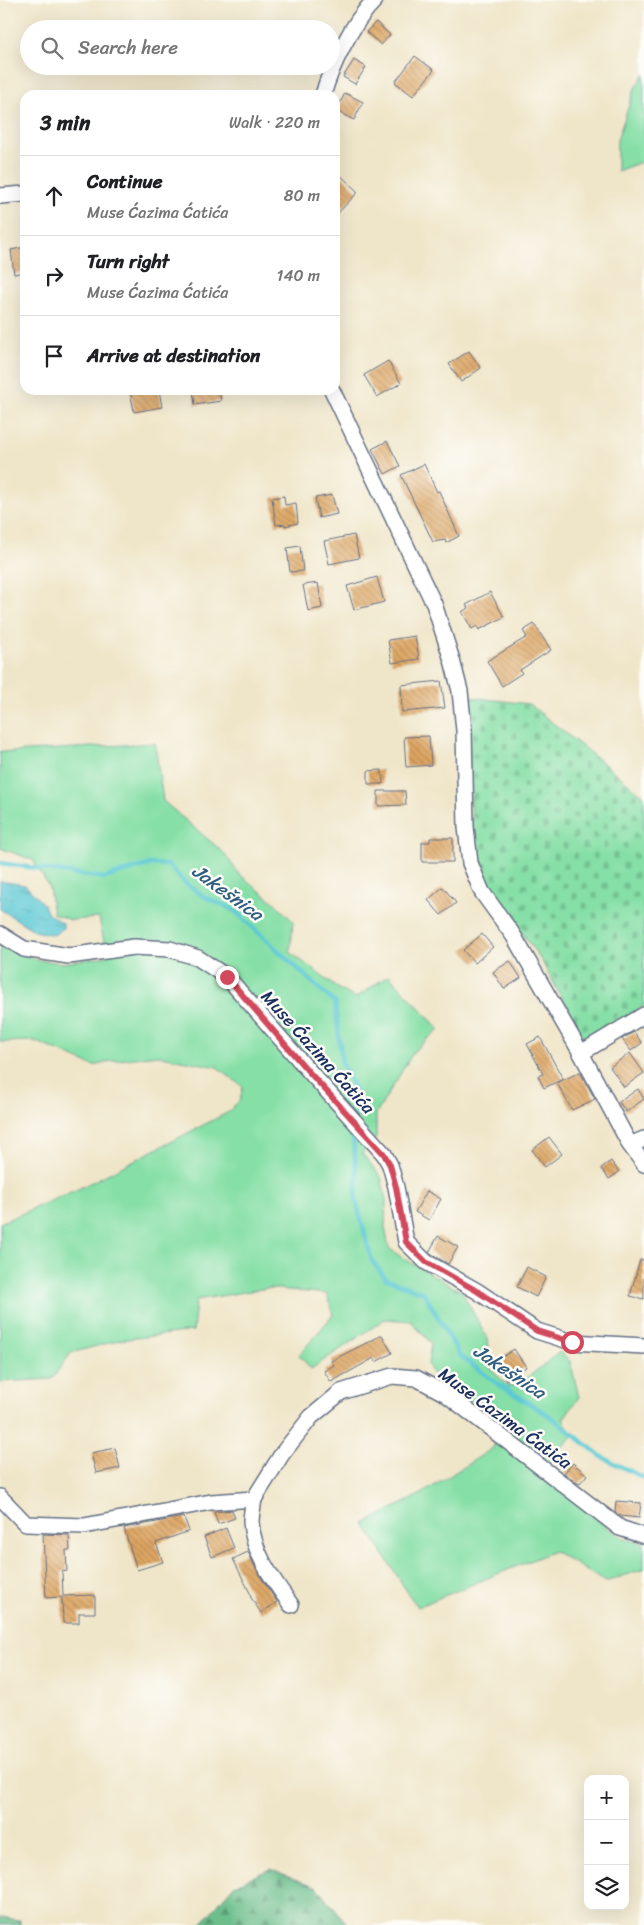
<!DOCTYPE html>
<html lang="en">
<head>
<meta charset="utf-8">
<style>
  :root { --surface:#fff; --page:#f6f6f6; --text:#202124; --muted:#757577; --line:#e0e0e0 }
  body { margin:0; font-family:Sriracha,sans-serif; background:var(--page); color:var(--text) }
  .controls { position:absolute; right:15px; bottom:15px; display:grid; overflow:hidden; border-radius:10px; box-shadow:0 5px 20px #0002 }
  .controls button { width:45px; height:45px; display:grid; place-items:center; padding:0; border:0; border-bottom:1px solid var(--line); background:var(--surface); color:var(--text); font:25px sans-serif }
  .stop { position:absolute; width:15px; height:15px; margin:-11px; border:4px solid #d1495b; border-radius:50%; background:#fff }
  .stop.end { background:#d1495b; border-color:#fff; box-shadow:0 1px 5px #0008 }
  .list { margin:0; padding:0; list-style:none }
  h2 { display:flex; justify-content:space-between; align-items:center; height:65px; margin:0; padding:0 20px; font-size:21px }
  h2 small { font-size:16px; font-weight:400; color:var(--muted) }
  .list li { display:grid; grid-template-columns:32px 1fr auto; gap:15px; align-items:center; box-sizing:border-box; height:80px; padding:0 20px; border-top:1px solid var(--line) }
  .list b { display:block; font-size:19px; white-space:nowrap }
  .list p { margin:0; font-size:16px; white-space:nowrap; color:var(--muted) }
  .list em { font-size:16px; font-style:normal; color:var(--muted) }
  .icon { flex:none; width:28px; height:28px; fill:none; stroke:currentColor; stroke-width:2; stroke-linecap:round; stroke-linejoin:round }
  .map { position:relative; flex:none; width:644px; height:1925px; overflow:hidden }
  .search { position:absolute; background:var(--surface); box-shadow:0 5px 20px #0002; left:20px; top:20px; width:320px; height:55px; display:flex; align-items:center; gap:12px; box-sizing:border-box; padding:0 18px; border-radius:28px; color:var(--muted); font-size:19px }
  .panel { position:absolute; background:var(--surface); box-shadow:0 5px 20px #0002; left:20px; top:90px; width:320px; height:305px; border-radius:15px }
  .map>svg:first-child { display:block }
</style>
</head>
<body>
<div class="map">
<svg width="644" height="1925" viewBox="0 0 644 1925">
  <defs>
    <pattern id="forest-firs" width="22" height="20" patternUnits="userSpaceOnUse" patternTransform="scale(1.25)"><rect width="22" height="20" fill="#6cbe8b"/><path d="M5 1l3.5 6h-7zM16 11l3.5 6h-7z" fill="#589b75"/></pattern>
    <pattern id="cemetery-stones" width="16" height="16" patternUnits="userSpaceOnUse" patternTransform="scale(1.25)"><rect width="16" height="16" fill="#85dfa6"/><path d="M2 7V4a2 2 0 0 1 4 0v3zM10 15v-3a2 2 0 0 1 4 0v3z" fill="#72c091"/></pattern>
    <pattern id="water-ripples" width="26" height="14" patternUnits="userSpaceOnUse" patternTransform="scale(1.25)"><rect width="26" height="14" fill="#5cc9d4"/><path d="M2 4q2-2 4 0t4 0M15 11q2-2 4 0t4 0" fill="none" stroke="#4ba4af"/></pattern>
    <pattern id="building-back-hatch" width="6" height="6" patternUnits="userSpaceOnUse" patternTransform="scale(1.25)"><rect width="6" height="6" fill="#dea561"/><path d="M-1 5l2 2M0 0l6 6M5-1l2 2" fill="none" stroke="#b38753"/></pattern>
  </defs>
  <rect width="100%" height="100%" fill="#fdfcf7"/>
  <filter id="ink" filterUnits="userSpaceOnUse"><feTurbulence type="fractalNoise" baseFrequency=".02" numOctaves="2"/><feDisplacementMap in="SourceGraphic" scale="10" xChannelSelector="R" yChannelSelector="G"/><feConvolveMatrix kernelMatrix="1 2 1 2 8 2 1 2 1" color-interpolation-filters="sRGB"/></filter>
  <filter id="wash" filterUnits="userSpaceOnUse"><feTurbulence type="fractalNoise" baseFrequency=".0096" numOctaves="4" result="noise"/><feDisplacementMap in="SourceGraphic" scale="20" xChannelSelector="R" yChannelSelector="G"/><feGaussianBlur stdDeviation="1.12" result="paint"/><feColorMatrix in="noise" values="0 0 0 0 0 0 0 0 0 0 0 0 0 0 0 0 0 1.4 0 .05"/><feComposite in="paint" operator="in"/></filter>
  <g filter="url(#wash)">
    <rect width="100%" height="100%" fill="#efe5c8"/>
    <g fill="#85dfa6" stroke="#508782">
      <path d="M644,74V161L617,171V140L635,88Z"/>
      <path d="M155,743L163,801L223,852L240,875L275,903L293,921L290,952L340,990L356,998L389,975L439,1029L414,1051L376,1114V1138L362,1153L381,1177L386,1200L385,1227L389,1248L401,1257L462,1292L487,1338L490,1367L507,1386L518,1385L560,1352L570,1361L579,1397L563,1419L573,1435L548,1463L545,1478L608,1528L625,1539L644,1543V1569L605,1582L554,1551L417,1607L364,1524L423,1493L493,1448L501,1425L433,1374L428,1365L431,1343L411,1321L385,1319L311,1369L299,1355L333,1315L327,1294L268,1288L196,1300L193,1331L119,1340L71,1353L52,1379L0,1382V1223L78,1189L227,1113L240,1100L243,1087L217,1067L157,1055L111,1061L94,1066L34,1041L0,1042V946H3L38,960L63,963L107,956L99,918L71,920L53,914L49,887L33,860L0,848V751L12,752Z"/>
    </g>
    <g fill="url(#forest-firs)" stroke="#447674">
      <path d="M270,1869L317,1887L348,1925H200L234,1885Z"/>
      <path d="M0,1918L20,1920V1925H0Z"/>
    </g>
    <path fill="url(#cemetery-stones)" stroke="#508782" d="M468,697L529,704L644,796V1006L586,1042L541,960L485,880L472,833Z"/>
    <path fill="url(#water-ripples)" stroke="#3c7c99" d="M0,881L25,885L43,904L48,914L63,923V928L54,935L35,931L0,909Z"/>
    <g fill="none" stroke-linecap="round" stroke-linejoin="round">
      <g stroke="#5cc9d4" stroke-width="4.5">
        <path d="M0,863L104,878L151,864L168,865L185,883L205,897L234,910L335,1003L342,1063L359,1099L357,1112"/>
        <path d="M354,1127L353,1139L357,1178L356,1201L372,1261L386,1279L424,1293L460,1356L498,1384L550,1416L602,1457L644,1478"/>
      </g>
    </g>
    <g id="blocks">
      <g fill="url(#building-back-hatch)">
        <path d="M376,22L390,35L381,45L366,32Z"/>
        <path d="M415,56L434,70L413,96L395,82Z"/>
        <path d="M354,60L366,67L355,84L343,77Z"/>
        <path d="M345,93L363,102L354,120L336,111Z"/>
        <path d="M335,170L358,192L335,216Z"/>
        <path d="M25,247V272L14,274L11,250Z"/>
        <path d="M469,351L481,368L461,382L449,364Z"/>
        <path d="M388,361L401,383L377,397L364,375Z"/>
        <path d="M130,390H159L162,407L134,412Z"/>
        <path d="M193,390H219L221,401L195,405Z"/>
        <path d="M387,441L400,466L385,474L372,449Z"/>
        <path d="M424,464L437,492L439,491L459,536L446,543L445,540L433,542L401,475Z"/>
        <path d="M332,495L337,514L319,518L315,498Z"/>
        <path d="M284,496L285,505L296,503L298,523L285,526V524L276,525L272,498Z"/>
        <path d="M354,535L359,558L329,564L324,541Z"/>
        <path d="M300,546L303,571L290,572L287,548Z"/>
        <path d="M377,577L384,602L354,610L347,586Z"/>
        <path d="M318,583L322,608L308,611L303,585Z"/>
        <path d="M490,592L504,617L479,630L477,626L472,629L462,612L468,608L466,605Z"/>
        <path d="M534,624L551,650L520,670L522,673L502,686L487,661L527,637L523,631Z"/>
        <path d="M415,636L419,659L392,663L388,640Z"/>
        <path d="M441,681L445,708L402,712L401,685Z"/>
        <path d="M429,736L431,765L406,767L404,737Z"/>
        <path d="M382,770L383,784H368V771Z"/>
        <path d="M378,791H405L406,805L378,806Z"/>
        <path d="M430,838H453V862H422V842H430Z"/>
        <path d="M443,887L456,903L441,915L428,900Z"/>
        <path d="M482,934L493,947L475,963L463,950Z"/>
        <path d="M510,961L521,978L504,989L493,972Z"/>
        <path d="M634,1032L642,1043L631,1051L622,1039Z"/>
        <path d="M540,1037L563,1079L544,1088L538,1076L543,1074L527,1044Z"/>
        <path d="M630,1053L644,1073L624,1087L610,1067Z"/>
        <path d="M580,1072L595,1099L572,1110L557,1083Z"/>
        <path d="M638,1089L644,1099L626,1112L619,1102Z"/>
        <path d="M549,1137L562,1154L545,1167L532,1150Z"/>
        <path d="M611,1161L619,1172L609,1179L601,1168Z"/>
        <path d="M427,1191L441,1199L429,1220L415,1212Z"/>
        <path d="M438,1236L458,1247L448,1264L429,1252Z"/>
        <path d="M640,1260H644V1299L630,1296Z"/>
        <path d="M527,1267L546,1277L536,1297L517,1287Z"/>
        <path d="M382,1335L392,1353L376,1362L374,1358L331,1382L324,1371L334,1365L331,1361Z"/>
        <path d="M514,1349L526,1367L506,1380L495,1362Z"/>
        <path d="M115,1448L120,1468L96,1473L91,1453Z"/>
        <path d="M573,1463L587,1475L579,1484L564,1473Z"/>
        <path d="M616,1501L641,1503L639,1518L620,1516L615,1512Z"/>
        <path d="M232,1510L235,1518L218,1524L214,1512Z"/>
        <path d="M184,1517L189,1531L156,1543L163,1562L137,1570L124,1528Z"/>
        <path d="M226,1528L234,1548L212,1557L204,1537Z"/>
        <path d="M43,1534L69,1535L70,1550H66L67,1571L62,1572L63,1596L95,1595V1613H79V1623H63L62,1597L46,1598Z"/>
        <path d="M248,1552L257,1571L277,1602L261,1613L250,1596L251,1595L233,1559Z"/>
      </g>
    </g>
  </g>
  <g filter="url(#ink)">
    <use href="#blocks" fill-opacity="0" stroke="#656f83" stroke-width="1"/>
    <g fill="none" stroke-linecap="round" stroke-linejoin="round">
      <defs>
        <g id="minor">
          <path d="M323,95C331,66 353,21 375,0"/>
          <path d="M0,196L25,194"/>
          <path d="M332,390L434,604L452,660L460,691L464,730L466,827L470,863L482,892L513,935L581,1053L630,1145L644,1164"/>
          <path d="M0,934L24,949L69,956L134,947L170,949L198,958L227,977L309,1071L384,1154L390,1165L396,1187L406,1242L426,1262L477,1291L537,1331L572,1342L644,1346"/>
          <path d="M581,1053L644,1015"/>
          <path d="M630,1145L644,1139"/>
          <path d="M0,1497L26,1524L84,1526L211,1502L254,1499L282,1454L311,1417L341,1392L392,1376L416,1378L446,1394L620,1528L644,1536"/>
          <path d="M254,1499C253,1506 251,1515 251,1522C253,1554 274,1581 291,1605"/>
        </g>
      </defs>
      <use href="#minor" stroke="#656f83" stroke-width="18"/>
      <use href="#minor" stroke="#fff" stroke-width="15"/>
    </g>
  </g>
  <g fill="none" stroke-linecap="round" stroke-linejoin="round" filter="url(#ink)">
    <path stroke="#d1495b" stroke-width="6" d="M227,977L308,1071L384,1154L390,1165L396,1187L406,1242L426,1262L477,1291L537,1331L572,1342"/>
  </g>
  <g text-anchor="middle" stroke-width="5" stroke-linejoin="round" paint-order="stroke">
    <g font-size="18" fill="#1b2f5e" stroke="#fdfcf7">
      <text transform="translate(318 1052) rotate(48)" y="6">Muse Ćazima Ćatića</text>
      <text transform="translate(505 1418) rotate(36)" y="6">Muse Ćazima Ćatića</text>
    </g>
    <g font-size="19" font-style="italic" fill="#2e5d81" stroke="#fdfcf7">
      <text transform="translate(228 892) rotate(36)" y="7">Jakešnica</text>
      <text transform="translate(510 1371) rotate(34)" y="7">Jakešnica</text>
    </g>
  </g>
</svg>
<div class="controls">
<button>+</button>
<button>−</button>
<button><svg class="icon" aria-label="layers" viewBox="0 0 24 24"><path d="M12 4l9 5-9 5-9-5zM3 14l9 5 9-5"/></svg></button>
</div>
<div class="stop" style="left:572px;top:1342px"></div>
<div class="stop end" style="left:227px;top:977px"></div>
<div class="search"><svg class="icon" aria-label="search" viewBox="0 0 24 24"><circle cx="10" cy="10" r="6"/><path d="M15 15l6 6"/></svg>Search here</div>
<section class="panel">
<h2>3 min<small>Walk · 220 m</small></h2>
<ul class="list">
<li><svg class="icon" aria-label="ahead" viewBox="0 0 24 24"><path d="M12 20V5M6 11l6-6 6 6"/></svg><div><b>Continue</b><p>Muse Ćazima Ćatića</p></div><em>80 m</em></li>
<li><svg class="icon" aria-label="right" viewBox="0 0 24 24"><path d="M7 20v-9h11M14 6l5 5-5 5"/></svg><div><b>Turn right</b><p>Muse Ćazima Ćatića</p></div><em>140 m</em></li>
<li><svg class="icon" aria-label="arrive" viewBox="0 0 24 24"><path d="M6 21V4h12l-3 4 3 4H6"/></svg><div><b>Arrive at destination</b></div></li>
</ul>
</section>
</div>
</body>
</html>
